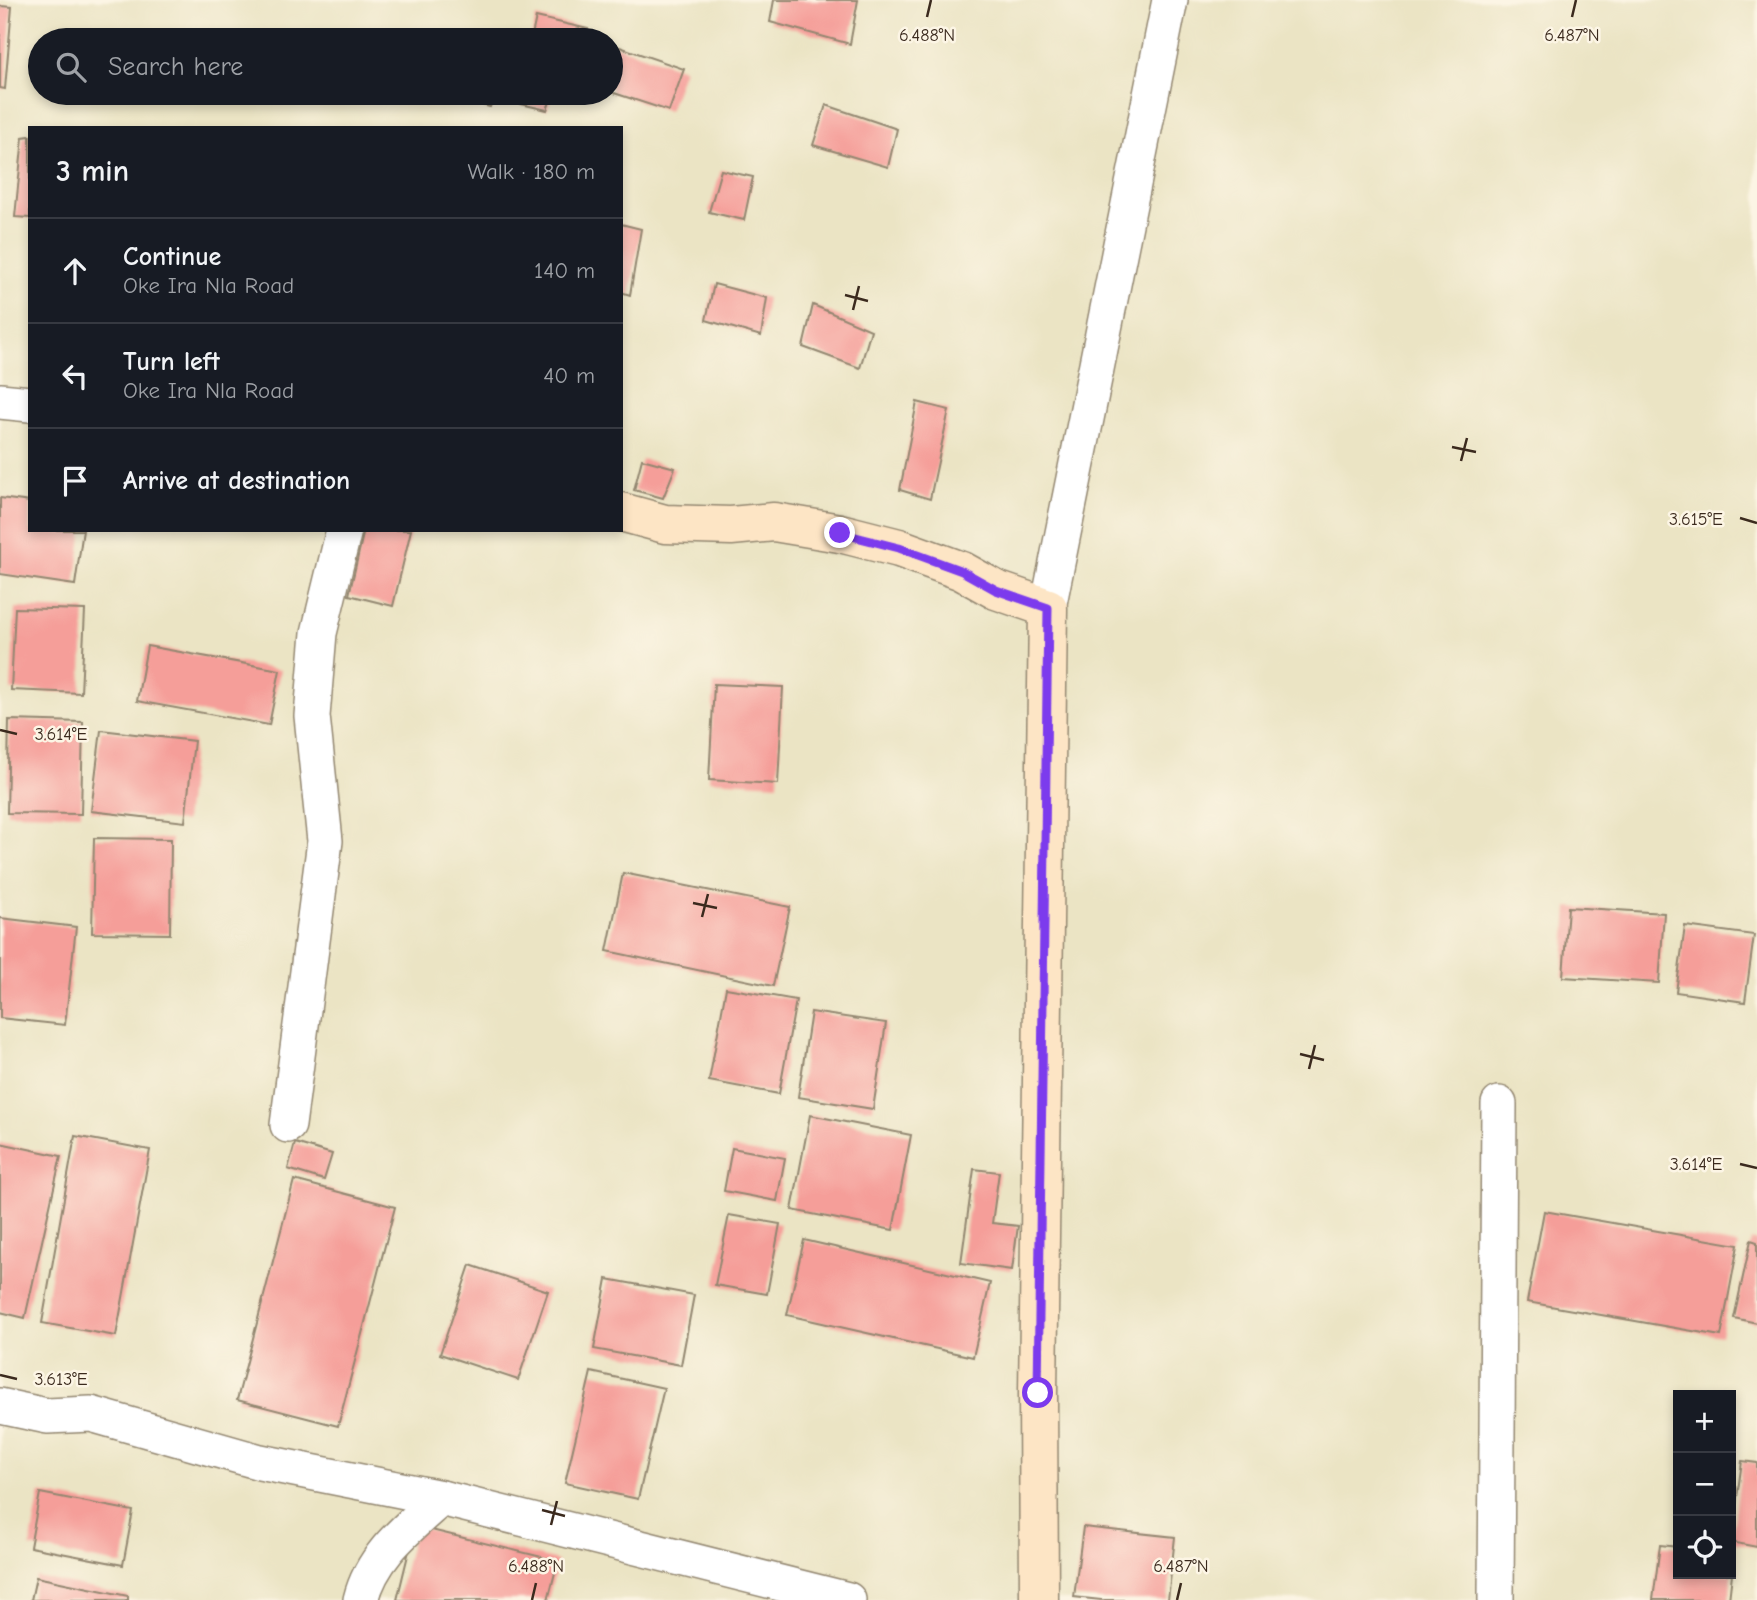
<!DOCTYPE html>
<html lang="en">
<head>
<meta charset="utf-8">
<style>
  :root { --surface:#171b24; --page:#20242c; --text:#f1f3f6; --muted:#9ea1a6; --line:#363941 }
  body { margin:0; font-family:"Comic Neue",sans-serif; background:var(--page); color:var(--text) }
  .controls { position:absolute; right:21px; bottom:21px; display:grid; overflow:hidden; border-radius:0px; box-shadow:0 4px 10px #0003 }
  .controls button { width:63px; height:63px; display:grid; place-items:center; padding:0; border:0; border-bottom:2px solid var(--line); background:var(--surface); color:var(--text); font:35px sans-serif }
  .stop { position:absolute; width:21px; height:21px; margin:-16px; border:5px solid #7c3aed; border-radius:50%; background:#fff }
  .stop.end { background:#7c3aed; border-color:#fff; box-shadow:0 2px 7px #0008 }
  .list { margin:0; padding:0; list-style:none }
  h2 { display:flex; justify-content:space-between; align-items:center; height:91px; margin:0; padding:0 28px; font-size:30px }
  h2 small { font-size:23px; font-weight:400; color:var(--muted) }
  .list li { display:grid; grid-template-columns:46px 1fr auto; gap:21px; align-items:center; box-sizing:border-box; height:105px; padding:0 28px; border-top:2px solid var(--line) }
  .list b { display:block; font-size:26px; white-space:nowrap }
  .list p { margin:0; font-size:23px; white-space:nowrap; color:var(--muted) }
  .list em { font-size:23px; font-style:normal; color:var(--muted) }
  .icon { flex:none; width:38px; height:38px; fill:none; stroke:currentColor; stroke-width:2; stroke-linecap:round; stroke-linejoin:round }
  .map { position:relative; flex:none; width:1757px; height:1600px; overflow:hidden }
  .search { position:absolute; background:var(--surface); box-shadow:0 4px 10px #0003; left:28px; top:28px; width:595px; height:77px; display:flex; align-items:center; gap:18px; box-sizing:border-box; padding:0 24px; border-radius:38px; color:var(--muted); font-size:26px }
  .panel { position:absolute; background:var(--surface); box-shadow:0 4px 10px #0003; left:28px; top:126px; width:595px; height:406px; border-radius:0px }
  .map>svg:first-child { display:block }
</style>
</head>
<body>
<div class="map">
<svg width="1757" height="1600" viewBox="0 0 1757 1600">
  <rect width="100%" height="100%" fill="#fcf5e5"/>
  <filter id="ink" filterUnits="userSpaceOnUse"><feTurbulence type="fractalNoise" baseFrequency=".0143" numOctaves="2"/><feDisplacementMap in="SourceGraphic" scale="14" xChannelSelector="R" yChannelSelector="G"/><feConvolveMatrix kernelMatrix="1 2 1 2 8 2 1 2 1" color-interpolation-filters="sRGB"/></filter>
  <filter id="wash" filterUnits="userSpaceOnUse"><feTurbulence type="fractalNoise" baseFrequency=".00686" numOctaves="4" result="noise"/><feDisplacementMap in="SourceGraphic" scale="28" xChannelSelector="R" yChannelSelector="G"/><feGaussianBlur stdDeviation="1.57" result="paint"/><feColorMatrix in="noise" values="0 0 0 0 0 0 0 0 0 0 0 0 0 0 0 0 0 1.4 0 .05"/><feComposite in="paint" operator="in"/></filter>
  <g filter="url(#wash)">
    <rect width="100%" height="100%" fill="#ebe4c4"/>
    <g id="blocks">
      <g fill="#f59e99">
        <path d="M774,0H858L850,44L770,22Z"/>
        <path d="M0,6L12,7L5,89L0,88Z"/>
        <path d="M536,17L588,29L585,40H531Z"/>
        <path d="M611,44L684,69L669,111L611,92Z"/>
        <path d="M436,93H495L490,107Z"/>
        <path d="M524,93H553L547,110L521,104Z"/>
        <path d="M826,105L897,129L888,167L813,145Z"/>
        <path d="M30,136V218L15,217L23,137Z"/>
        <path d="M721,170L753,177L744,220L709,212Z"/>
        <path d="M621,224L641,229L630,295L621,292Z"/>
        <path d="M714,284L767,298L761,336L706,320Z"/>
        <path d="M813,305L871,330L860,368L803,347Z"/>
        <path d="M917,402L949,410L930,499L900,490Z"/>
        <path d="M642,459L675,468L663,498L634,490Z"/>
        <path d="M0,498L30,502V530H83L75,585L0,574Z"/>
        <path d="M364,530H411L393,606L349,595Z"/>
        <path d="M15,608L85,610L81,693L11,690Z"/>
        <path d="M147,646L280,670L269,725L137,701Z"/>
        <path d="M714,684L783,687L778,784L709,780Z"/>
        <path d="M9,720L83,722L81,814L7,813Z"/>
        <path d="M101,730L194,741L185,822L91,811Z"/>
        <path d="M94,838L171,839L170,934L92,933Z"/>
        <path d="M623,873L790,907L773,986L607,951Z"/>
        <path d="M1568,907L1664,913L1659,983L1563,977Z"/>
        <path d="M0,918L76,927L65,1025L0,1018Z"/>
        <path d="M1685,926L1754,935L1745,1002L1676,992Z"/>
        <path d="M726,988L796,1000L779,1094L709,1081Z"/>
        <path d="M811,1012L886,1023L873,1109L798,1097Z"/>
        <path d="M810,1115L911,1135L893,1230L792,1210Z"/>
        <path d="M75,1136L150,1150L116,1336L42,1323Z"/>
        <path d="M0,1143L61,1156L25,1318L0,1312Z"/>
        <path d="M295,1143L332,1154L324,1180L288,1169Z"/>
        <path d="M732,1148L785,1158L777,1201L724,1191Z"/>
        <path d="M974,1169L999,1172L992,1223L1018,1226L1012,1270L961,1263Z"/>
        <path d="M294,1180L395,1207L338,1426L237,1400Z"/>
        <path d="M1544,1211L1738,1245L1721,1336L1527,1302Z"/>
        <path d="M729,1215L780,1224L767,1294L715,1285Z"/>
        <path d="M804,1240L990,1283L973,1357L787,1315Z"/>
        <path d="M1751,1240L1757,1242V1323L1734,1318Z"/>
        <path d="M470,1265L548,1291L518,1380L440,1354Z"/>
        <path d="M607,1279L694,1295L681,1365L594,1349Z"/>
        <path d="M591,1372L664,1388L638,1499L565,1483Z"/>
        <path d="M1742,1461L1757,1463V1547L1731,1542Z"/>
        <path d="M40,1493L133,1511L123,1565L30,1547Z"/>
        <path d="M415,1526L558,1561L548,1600H397Z"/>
        <path d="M1083,1527L1175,1537L1168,1600H1101L1074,1597Z"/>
        <path d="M1660,1545L1678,1547V1574H1732L1729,1600H1653Z"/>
        <path d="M36,1577L128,1596V1600H31Z"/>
      </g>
    </g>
  </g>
  <g filter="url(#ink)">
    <use href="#blocks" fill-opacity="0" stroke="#938771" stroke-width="2"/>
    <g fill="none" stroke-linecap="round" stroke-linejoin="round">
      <defs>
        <g id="street">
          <path d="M0,401L30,404"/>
          <path d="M1048,608L1170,0"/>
          <path d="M288,1125L325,841L312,716L319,633L344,530"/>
          <path d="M0,1406L47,1416L91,1414L260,1462L441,1498L848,1600"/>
          <path d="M361,1600C372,1555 408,1528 441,1498"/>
          <path d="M1496,1600L1499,1104"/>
        </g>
        <path id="secondary" d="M621,512L665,524L731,526L774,522L840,533L899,548L962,571L996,590L1048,608L1038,1393L1039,1600"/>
      </defs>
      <use href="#street" stroke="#938771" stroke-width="38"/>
      <use href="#secondary" stroke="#938771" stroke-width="41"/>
      <use href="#street" stroke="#fff" stroke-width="35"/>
      <use href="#secondary" stroke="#fde5c5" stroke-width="38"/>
    </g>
  </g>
  <g fill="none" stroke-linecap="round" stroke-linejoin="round" filter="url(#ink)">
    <path stroke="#7c3aed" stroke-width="9" d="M840,533L899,548L962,571L996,590L1048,608L1038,1393"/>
  </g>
  <path fill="none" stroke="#3b2a1e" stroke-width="2.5" d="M927,17L931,0M1572,17L1576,0M845,295L868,301M853,310L859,286M1452,447L1476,452M1461,461L1467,438M1740,518L1757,523M0,730L17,734M693,903L717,908M702,917L708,894M1300,1054L1324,1060M1309,1069L1315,1045M1740,1164L1757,1168M0,1375L17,1379M542,1510L565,1516M551,1525L557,1501M532,1600L536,1583M1177,1600L1181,1583"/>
  <g font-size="18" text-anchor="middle" fill="#3b2a1e" stroke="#fcf5e5" stroke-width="5" stroke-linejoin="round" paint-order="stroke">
    <text x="927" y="41">6.488°N</text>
    <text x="1572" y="41">6.487°N</text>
    <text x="1696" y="525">3.615°E</text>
    <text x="61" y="740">3.614°E</text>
    <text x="1696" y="1170">3.614°E</text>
    <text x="61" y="1385">3.613°E</text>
    <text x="536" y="1572">6.488°N</text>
    <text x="1181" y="1572">6.487°N</text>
  </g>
</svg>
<div class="controls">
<button>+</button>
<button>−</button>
<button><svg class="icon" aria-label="locate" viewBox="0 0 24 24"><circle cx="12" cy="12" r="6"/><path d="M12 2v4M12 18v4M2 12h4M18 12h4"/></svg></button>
</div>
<div class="stop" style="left:1038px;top:1393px"></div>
<div class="stop end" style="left:840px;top:533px"></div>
<div class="search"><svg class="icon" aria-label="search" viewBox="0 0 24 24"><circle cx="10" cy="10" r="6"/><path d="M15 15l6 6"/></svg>Search here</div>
<section class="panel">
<h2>3 min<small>Walk · 180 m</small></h2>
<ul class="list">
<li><svg class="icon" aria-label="ahead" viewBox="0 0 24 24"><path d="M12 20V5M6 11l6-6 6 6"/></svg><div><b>Continue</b><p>Oke Ira Nla Road</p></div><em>140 m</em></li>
<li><svg class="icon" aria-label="left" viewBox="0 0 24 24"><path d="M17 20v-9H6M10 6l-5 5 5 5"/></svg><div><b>Turn left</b><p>Oke Ira Nla Road</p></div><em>40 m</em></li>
<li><svg class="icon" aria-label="arrive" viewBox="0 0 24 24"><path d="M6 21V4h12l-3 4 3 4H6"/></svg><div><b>Arrive at destination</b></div></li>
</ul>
</section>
</div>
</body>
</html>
